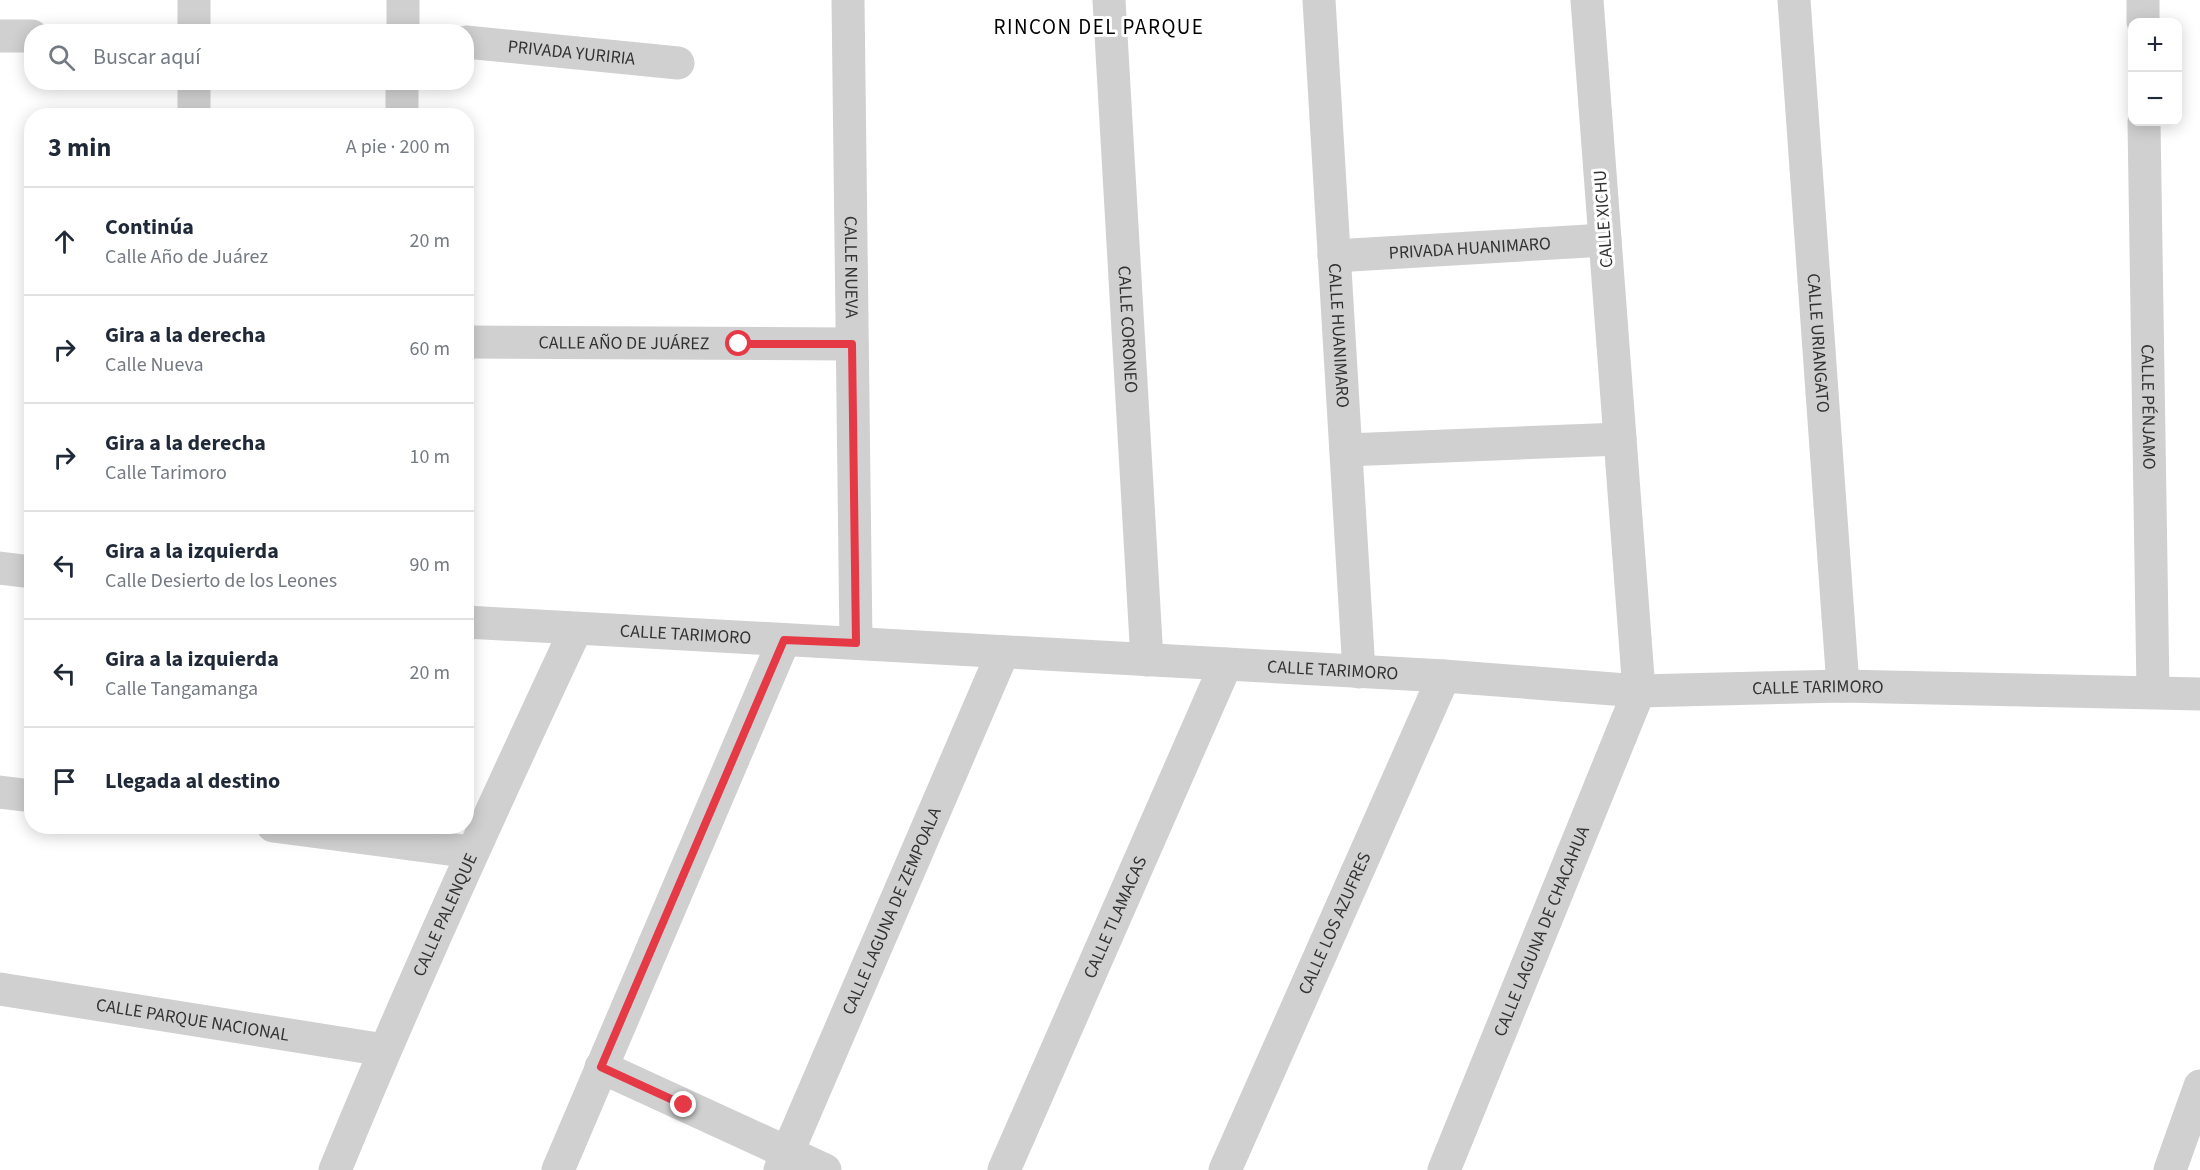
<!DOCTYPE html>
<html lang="es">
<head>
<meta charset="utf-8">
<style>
  :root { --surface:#fff; --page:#f6f6f7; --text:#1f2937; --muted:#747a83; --line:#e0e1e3 }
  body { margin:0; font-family:"Source Sans 3",sans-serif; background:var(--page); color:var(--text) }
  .controls { position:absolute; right:18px; top:18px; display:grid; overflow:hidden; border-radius:12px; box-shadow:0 3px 15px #0003 }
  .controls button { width:54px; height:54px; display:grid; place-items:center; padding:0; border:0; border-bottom:2px solid var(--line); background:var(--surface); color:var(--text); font:30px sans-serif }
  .stop { position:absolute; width:18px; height:18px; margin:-14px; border:4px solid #e63946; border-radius:50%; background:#fff }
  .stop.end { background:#e63946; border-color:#fff; box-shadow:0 2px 6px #0008 }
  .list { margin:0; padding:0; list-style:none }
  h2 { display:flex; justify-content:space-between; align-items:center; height:78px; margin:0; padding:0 24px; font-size:26px }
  h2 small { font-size:20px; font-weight:400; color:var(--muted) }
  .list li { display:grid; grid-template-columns:39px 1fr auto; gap:18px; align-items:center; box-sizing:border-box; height:108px; padding:0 24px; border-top:2px solid var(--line) }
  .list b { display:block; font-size:22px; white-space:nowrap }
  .list p { margin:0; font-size:20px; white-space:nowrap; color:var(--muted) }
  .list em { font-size:20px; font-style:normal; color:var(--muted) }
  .icon { flex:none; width:33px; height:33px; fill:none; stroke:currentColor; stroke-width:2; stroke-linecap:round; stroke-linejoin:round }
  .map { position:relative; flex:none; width:2200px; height:1170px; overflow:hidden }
  .search { position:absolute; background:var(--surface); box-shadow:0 3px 15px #0003; left:24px; top:24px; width:450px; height:66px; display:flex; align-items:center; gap:15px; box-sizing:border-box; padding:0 21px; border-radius:24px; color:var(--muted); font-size:22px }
  .panel { position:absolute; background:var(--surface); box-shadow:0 3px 15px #0003; left:24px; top:108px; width:450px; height:726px; border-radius:24px }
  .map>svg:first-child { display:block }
</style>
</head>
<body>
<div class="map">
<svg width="2200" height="1170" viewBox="0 0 2200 1170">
  <rect width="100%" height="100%" fill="#fff"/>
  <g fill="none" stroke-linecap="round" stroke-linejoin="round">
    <g stroke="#d0d0d0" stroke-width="33">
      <path id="s1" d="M848,0L856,643"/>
      <path id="s2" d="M1109,0L1147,660"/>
      <path id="s3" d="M1319,0L1359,672"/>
      <path id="s4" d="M1794,0L1843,686"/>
      <path d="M2143,0V22"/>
      <path d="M194,32V0"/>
      <path d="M403,32V0"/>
      <path d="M0,36H32"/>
      <path id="s5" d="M466,42L678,63"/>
      <path d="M194,82V116"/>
      <path d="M402,116V82"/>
      <path id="s6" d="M2144,122L2153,691"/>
      <path id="s7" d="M1334,256L1605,240"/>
      <path id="s8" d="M466,342L852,344"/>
      <path d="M1346,450L1620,439"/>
      <path d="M0,568L32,572"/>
      <path id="s9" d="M466,622L1444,676L1639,691L1843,686L2200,694"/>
      <path d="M0,792L32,796"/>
      <path d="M273,826L471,852"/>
      <path id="s10" d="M0,989L384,1050"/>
      <path d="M601,1067L825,1170"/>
      <path id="s11" d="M335,1170C410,987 492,808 576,629"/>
      <path d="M558,1170L784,640"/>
      <path id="s12" d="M780,1170L1003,652"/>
      <path id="s13" d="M1004,1170L1226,664"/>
      <path id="s14" d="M1225,1170L1444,676"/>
      <path id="s15" d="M1444,1170L1639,691L1587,0"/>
      <path d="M2170,1170L2200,1086"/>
    </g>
  </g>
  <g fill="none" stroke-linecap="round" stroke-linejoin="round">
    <path stroke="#e63946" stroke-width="8" d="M684,1105L601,1067L784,640L856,643L852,344H739"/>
  </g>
  <g text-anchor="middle" stroke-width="6" stroke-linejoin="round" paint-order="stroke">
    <g font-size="18" fill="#333" stroke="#fff">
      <text dy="6" stroke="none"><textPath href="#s5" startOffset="106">PRIVADA YURIRIA</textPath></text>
      <text transform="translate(1603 219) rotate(-94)" y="6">CALLE XICHU</text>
      <text dy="6" stroke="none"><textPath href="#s7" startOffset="136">PRIVADA HUANIMARO</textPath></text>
      <text dy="6" stroke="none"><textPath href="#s1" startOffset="267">CALLE NUEVA</textPath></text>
      <text dy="6" stroke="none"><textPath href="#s2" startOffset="330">CALLE CORONEO</textPath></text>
      <text dy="6" stroke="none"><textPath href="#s3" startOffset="336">CALLE HUANIMARO</textPath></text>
      <text dy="6" stroke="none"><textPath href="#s8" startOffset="158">CALLE AÑO DE JUÁREZ</textPath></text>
      <text dy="6" stroke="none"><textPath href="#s4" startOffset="344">CALLE URIANGATO</textPath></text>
      <text dy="6" stroke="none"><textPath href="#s6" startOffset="285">CALLE PÉNJAMO</textPath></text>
      <text dy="6" stroke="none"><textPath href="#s9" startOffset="220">CALLE TARIMORO</textPath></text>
      <text dy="6" stroke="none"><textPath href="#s9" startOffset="868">CALLE TARIMORO</textPath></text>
      <text dy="6" stroke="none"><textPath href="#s9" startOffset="1354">CALLE TARIMORO</textPath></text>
      <text dy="6" stroke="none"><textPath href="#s12" startOffset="282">CALLE LAGUNA DE ZEMPOALA</textPath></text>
      <text dy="6" stroke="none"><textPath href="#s11" startOffset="278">CALLE PALENQUE</textPath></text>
      <text dy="6" stroke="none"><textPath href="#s13" startOffset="276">CALLE TLAMACAS</textPath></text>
      <text dy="6" stroke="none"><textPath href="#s14" startOffset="270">CALLE LOS AZUFRES</textPath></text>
      <text dy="6" stroke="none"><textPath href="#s15" startOffset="258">CALLE LAGUNA DE CHACAHUA</textPath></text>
      <text dy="6" stroke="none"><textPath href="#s10" startOffset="195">CALLE PARQUE NACIONAL</textPath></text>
    </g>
    <g font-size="21" letter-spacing="1.5" fill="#000" stroke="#fff">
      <text x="1099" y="34">RINCON DEL PARQUE</text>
    </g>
  </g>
</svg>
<div class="controls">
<button>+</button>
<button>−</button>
</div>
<div class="stop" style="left:739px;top:344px"></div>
<div class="stop end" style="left:684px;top:1105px"></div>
<div class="search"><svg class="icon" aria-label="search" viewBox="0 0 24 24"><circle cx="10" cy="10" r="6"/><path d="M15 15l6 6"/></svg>Buscar aquí</div>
<section class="panel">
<h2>3 min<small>A pie · 200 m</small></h2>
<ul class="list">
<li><svg class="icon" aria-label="ahead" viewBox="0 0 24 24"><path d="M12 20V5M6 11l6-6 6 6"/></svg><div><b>Continúa</b><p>Calle Año de Juárez</p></div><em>20 m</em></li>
<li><svg class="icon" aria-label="right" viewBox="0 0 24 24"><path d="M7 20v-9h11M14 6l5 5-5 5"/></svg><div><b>Gira a la derecha</b><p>Calle Nueva</p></div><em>60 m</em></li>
<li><svg class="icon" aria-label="right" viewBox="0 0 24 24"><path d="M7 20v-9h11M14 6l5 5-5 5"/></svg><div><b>Gira a la derecha</b><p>Calle Tarimoro</p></div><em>10 m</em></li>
<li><svg class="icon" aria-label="left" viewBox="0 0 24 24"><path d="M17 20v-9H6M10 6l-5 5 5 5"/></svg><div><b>Gira a la izquierda</b><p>Calle Desierto de los Leones</p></div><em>90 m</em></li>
<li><svg class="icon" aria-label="left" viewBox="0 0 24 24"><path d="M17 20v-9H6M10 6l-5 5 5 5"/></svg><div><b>Gira a la izquierda</b><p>Calle Tangamanga</p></div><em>20 m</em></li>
<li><svg class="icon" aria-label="arrive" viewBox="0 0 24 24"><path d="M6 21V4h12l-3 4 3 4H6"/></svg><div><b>Llegada al destino</b></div></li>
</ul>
</section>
</div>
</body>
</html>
